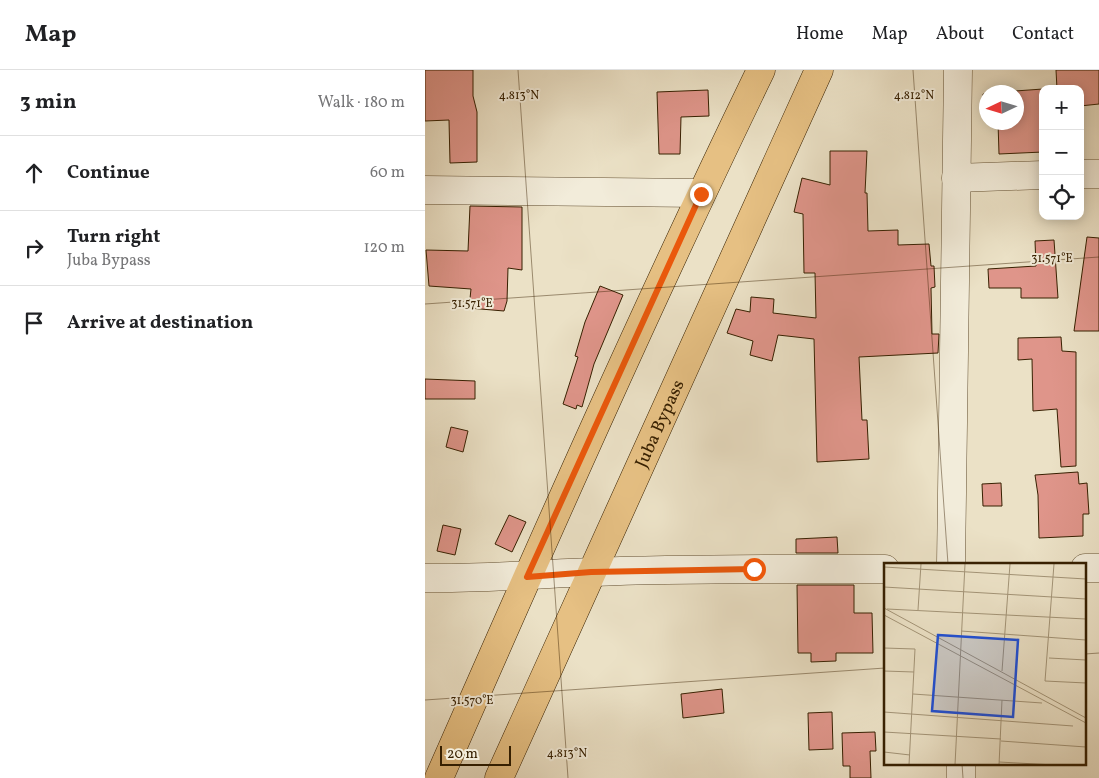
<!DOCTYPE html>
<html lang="en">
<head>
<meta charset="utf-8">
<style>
  :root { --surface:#fff; --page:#f6f6f6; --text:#202124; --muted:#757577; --line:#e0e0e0 }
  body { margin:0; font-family:Vollkorn,serif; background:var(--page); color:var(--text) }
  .controls { position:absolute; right:15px; top:15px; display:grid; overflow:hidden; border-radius:10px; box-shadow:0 2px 12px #0003 }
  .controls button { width:45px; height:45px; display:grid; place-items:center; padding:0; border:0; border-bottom:1px solid var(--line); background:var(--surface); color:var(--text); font:25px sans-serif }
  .compass { position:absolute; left:554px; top:15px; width:45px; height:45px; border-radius:50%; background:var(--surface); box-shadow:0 2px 12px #0003; rotate:266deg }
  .scale { position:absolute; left:15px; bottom:12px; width:71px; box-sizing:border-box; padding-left:5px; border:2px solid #372001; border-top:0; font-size:14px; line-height:18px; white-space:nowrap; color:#372001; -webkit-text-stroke:4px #f2ecda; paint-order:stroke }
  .stop { position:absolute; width:15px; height:15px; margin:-11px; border:4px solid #ea580c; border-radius:50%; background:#fff }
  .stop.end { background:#ea580c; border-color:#fff; box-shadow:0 1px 5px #0008 }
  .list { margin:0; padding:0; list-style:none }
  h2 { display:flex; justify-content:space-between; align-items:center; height:65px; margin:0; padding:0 20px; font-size:21px }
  h2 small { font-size:16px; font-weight:400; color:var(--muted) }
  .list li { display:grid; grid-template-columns:32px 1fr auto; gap:15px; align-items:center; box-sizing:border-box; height:75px; padding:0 20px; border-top:1px solid var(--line) }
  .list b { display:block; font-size:19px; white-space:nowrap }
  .list p { margin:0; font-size:16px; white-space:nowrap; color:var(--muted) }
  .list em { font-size:16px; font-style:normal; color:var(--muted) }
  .icon { flex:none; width:28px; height:28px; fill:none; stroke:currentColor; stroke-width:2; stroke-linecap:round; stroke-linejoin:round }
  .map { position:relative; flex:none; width:674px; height:708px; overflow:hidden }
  header { display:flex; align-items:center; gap:30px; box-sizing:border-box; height:70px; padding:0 25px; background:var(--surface); border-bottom:1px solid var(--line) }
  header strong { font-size:24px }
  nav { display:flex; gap:28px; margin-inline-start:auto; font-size:18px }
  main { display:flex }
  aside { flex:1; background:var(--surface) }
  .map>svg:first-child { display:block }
</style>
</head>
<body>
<header>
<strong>Map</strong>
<nav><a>Home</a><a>Map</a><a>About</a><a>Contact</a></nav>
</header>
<main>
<aside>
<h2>3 min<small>Walk · 180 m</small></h2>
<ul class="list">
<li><svg class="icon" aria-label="ahead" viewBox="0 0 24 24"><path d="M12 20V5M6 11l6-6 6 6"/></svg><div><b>Continue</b></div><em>60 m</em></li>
<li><svg class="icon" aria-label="right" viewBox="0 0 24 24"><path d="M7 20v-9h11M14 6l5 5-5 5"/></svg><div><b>Turn right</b><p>Juba Bypass</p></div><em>120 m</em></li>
<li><svg class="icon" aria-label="arrive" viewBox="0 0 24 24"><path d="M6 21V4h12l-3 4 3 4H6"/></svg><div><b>Arrive at destination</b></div></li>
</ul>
</aside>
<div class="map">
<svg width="674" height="708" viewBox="0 0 674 708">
  <rect width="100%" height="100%" fill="#ebe1c6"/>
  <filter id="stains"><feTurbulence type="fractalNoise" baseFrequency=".004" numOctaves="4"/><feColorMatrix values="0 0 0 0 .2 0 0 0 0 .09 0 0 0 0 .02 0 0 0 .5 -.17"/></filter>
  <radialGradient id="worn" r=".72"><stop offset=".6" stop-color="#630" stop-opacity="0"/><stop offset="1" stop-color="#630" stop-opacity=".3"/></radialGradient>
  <g fill="#df958a" stroke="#372001">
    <path d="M0,0H48V26L52,42V92L25,93L24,50L0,51Z"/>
    <path d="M631,0H674V34L655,36V19H632Z"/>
    <path d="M618,19V82L574,84L573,52H592V22H576Z"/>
    <path d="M283,20L284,46L256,47L255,84H234L232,22Z"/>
    <path d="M558,24H562V50H559Z"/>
    <path d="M405,81H442L440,123H442L443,161L473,160V175L504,174L506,196H509L510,217L506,218L507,264H514L513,283L434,287L437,350H442L444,389L392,392L389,269L353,265L347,291L325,285L328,271L302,263L311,239L325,242L326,227L349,229L348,243L391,248L390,203H379L378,144L369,142L377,108L405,115Z"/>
    <path d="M45,136L97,137V200L83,198L82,231L79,241L44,238L46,219L4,216L1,180L43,181Z"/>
    <path d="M662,167L674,168V261H649Z"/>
    <path d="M629,170L633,228H596V218H564L563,199L611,196L610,171Z"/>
    <path d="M175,216L198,225L169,294L157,337L152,335L151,339L138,334L153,287L150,286L160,252Z"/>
    <path d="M636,267L637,281L651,282V396L636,397L632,339L608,341L607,289L593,290V268Z"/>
    <path d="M0,309L50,311V329H0Z"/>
    <path d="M26,357L43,361L38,382L21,377Z"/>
    <path d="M653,402L654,414L662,413L664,444H658V466L614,468L613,425L610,405Z"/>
    <path d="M576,413L577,436H558L557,414Z"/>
    <path d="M84,445L101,452L87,482L70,474Z"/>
    <path d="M18,455L36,459L30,485L12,481Z"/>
    <path d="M412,467L413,483H371V469Z"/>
    <path d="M372,515H429V543H447L448,583H411V591L386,592V583H373Z"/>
    <path d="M297,619L299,643L258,648L256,624Z"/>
    <path d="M407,642L408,679L384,680L383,643Z"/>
    <path d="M450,662L451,681H445L446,708H425V696H418L417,663Z"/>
  </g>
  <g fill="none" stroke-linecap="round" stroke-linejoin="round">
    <defs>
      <g id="street">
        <path d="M655,104H674"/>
        <path d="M531,108L618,105"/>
        <path d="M0,120L276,123"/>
        <path d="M526,494L533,0"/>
        <path d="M660,498H674"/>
        <path d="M0,508C56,509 111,504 167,502C265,498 363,499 460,499"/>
        <path d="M536,694V708"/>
      </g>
      <g id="primary">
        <path d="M14,708C118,471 223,233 336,0"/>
        <path id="s1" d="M74,708L394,0"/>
      </g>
    </defs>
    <use href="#street" stroke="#645032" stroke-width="29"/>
    <use href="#primary" stroke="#372001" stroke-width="29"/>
    <use href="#street" stroke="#f2ecda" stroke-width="28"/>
    <use href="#primary" stroke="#e6c083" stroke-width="28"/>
  </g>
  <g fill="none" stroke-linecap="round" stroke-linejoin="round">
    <path stroke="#ea580c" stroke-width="6" d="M276,124L102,507L166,502L329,499"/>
  </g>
  <path fill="none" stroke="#372001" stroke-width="1" stroke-opacity="0.45" d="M93,0L143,708M488,0L523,494M0,234L674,187M660,584L674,583M0,630L460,598M537,694L538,708"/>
  <g text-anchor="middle" stroke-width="4" stroke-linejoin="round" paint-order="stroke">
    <g font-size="18" fill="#372001" stroke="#f2ecda">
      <text dy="6" stroke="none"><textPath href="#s1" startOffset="389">Juba Bypass</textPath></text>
    </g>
  </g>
  <g transform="translate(459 493)">
    <rect width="202" height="202" fill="#ebe1c6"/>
    <path fill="none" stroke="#a39477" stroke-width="1" d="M170,1L161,118L202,120M0,4L202,16M0,24L202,36M0,45L202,155M3,46L202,56M34,47L37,1M0,52L202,160M77,68L202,77M0,85L31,86L25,202M165,95L202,97M0,108L30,109M118,108L126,1M29,131L158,140M0,149L189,163M0,169L117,176M117,178L202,184M0,189L26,192M115,199L170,202M71,202L81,1M115,202L118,137"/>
    <path fill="#1d4ed8" fill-opacity="0.15" stroke="#1d4ed8" stroke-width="2.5" d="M54,72L134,77L129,154L48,148Z"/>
    <rect width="202" height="202" fill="none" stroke="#372001" stroke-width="2.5"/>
  </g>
  <g font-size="12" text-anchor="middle" fill="#372001" stroke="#f2ecda" stroke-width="4" stroke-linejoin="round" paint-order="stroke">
    <text x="94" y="29">4.813°N</text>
    <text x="489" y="29">4.812°N</text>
    <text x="627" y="192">31.571°E</text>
    <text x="47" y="237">31.571°E</text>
    <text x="47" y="634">31.570°E</text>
    <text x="142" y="687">4.813°N</text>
  </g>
  <rect width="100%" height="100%" filter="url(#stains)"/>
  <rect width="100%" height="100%" fill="url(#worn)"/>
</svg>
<div class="controls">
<button>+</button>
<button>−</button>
<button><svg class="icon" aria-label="locate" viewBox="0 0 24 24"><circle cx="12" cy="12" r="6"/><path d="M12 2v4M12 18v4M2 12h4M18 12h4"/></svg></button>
</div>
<svg class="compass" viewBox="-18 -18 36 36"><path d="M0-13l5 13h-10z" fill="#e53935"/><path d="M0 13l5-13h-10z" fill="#757577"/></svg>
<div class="scale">20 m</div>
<div class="stop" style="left:329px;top:499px"></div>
<div class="stop end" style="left:276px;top:124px"></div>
</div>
</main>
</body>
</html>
